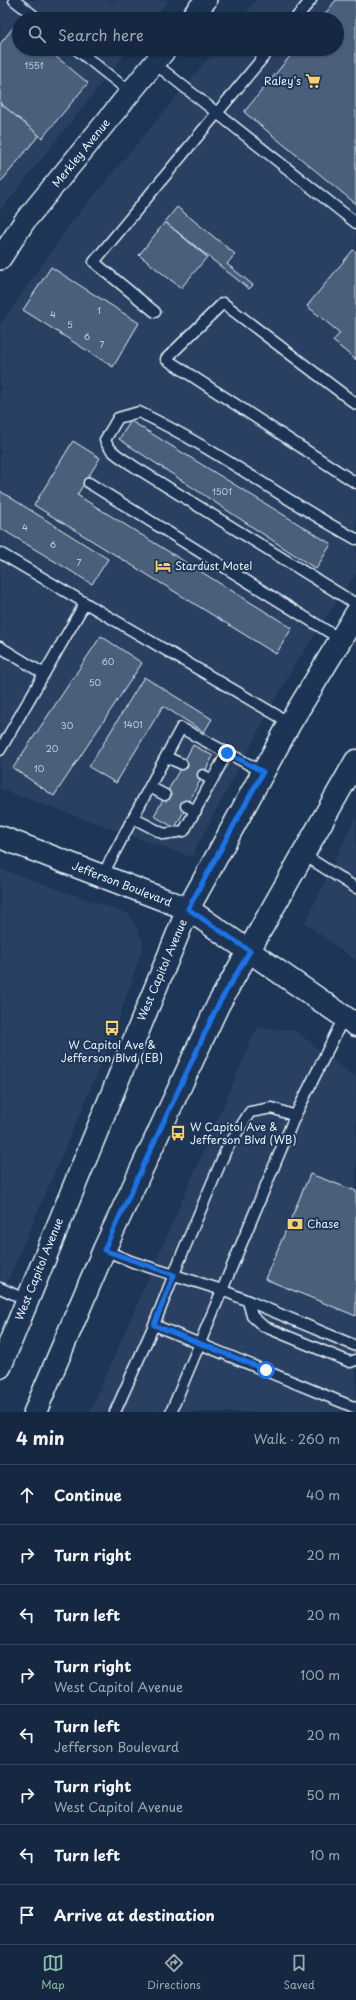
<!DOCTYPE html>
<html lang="en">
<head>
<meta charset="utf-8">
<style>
  :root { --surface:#162841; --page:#23344c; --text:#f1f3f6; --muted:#9ea6b1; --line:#35445a; --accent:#8abfa5 }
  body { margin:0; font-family:"Playpen Sans",sans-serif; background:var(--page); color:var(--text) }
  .stop { position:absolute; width:12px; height:12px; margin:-9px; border:3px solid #1a73e8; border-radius:50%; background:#fff }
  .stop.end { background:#1a73e8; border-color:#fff; box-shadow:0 1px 4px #0008 }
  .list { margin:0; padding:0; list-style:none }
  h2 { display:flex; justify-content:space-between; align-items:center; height:52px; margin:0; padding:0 16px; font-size:17px }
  h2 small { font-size:13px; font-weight:400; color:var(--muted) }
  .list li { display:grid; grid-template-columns:26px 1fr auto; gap:12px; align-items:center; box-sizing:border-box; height:60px; padding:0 16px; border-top:1px solid var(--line) }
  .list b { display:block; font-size:15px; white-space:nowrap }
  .list p { margin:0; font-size:13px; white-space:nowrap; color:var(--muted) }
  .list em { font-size:13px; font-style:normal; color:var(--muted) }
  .icon { flex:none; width:22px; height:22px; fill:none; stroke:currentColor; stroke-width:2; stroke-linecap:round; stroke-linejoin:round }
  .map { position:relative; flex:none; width:356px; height:1412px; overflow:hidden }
  .search { position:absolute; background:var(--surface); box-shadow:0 1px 3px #0004; left:12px; right:12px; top:12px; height:44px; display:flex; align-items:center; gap:10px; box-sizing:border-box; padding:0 14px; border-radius:22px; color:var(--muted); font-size:15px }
  .sheet { height:532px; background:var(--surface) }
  nav { display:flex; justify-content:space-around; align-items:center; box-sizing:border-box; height:56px; border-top:1px solid var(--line); background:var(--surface); font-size:11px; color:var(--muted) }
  nav a { display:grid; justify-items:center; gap:2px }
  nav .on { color:var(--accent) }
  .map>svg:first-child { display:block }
</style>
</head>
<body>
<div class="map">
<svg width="356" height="1412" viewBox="0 0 356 1412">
  <rect width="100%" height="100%" fill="#1d3557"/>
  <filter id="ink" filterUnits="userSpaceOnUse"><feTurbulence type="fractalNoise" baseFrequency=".025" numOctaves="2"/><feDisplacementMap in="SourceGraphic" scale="8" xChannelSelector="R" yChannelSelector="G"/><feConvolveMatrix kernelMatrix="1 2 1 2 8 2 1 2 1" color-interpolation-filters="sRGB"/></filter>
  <g filter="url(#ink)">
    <g fill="#2a4162">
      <path d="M0,0H169L153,19H19V49H129L0,211Z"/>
      <path d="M256,0H356V573L292,669L191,857L0,789V325L72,222L216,49H337V19H241Z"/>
      <path d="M356,816V961L305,923Z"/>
      <path d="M0,869L129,914L144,943L112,1039L0,1299Z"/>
      <path d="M257,1028L294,1030L356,1078V1412H90Z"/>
    </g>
    <g fill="#495e7a" stroke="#e8f1f8">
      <path d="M336,0H356V204L244,112L296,49H337V19H321Z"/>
      <path d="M16,24L19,26V49H47L88,83L42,138L0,103V44Z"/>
      <path d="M0,103L39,135L0,183Z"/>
      <path d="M177,207L235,254L227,264L253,285L249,289L165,222Z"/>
      <path d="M165,222L207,257L181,288L139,255Z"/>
      <path d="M353,250L356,252V360L333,341L340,333L307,306Z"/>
      <path d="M51,267L139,323L113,367L23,310Z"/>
      <path d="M131,421L331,544L316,569L119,439Z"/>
      <path d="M73,441L100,458L77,495L292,628L276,654L34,505Z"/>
      <path d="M0,491L108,559L92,584L0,528Z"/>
      <path d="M101,636L142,663L54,796L13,768Z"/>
      <path d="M144,677L212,719L204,732L163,706L116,783L89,767Z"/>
      <path d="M193,745L213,756L175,828L154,816Z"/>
      <path d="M310,1174L356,1191V1316L265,1279Z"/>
    </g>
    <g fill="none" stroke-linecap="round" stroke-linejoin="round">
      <defs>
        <g id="lane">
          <path d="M14,0L38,19"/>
          <path d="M295,19L311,0"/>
          <path d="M76,49L130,92"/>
          <path d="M270,49L217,113L356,223"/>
          <path d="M154,63L217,113L94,262L155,312"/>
          <path d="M356,404L223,303L166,359L356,483"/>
          <path d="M89,483L340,639"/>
          <path d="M356,539C282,499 215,448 139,412L118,418L105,440C109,452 125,460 135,467L356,604"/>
          <path d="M0,553L290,723"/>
          <path d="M0,647L44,674"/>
          <path d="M0,750L85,603"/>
          <path d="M166,757L182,764"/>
          <path d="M203,775L212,780"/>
          <path d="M150,787L165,795"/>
          <path d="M186,806L196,811"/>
          <path d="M133,818L164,834L184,831L227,753"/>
          <path d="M304,855L356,888"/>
          <path d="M102,876L181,728L263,772"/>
          <path d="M104,1250L133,1262L222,1290L356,1346"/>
          <path d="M0,1288L27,1300"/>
          <path d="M248,1301L252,1316L263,1326L350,1362L356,1360"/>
          <path d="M154,1325L356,1408"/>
          <path d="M115,1412L154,1325L182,1254L226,1150L250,1112L272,1108L295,1116"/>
          <path d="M171,1412L295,1116L344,1017"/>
        </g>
        <g id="street">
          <path d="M190,19L206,0"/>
          <path d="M0,259L24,222L166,49"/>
        </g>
        <g id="secondary">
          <path d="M188,909L356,1025"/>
          <path d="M0,1367L188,909L290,723L356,614"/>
          <path d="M35,1412L104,1250L218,1005L356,761"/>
        </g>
        <path id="primary" d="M0,837L188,909"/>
      </defs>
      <use href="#lane" stroke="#e8f1f8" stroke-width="13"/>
      <use href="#street" stroke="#e8f1f8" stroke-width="24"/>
      <use href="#secondary" stroke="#e8f1f8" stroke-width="25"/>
      <use href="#primary" stroke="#e8f1f8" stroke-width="25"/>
      <use href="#lane" stroke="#1d3557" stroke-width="10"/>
      <use href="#street" stroke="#1d3557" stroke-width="21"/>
      <use href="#secondary" stroke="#1d3557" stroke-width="22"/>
      <use href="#primary" stroke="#1d3557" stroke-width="22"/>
    </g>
  </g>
  <g fill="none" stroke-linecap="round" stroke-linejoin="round" filter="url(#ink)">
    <path stroke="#1a73e8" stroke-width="5" d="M227,753L263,772L188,909L250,951L218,1005L104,1250L174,1275L154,1325L266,1370"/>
  </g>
  <defs>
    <symbol id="supermarket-bare" viewBox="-9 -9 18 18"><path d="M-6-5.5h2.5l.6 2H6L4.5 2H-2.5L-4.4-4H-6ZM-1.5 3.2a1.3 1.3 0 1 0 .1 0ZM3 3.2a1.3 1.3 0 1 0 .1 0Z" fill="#ffd166" stroke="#1d3557" stroke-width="2.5" paint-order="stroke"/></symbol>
    <symbol id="hotel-bare" viewBox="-9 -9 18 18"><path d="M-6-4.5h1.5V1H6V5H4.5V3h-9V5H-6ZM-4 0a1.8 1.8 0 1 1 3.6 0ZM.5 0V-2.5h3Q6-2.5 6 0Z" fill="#ffd166" stroke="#1d3557" stroke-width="2.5" paint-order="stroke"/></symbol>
    <symbol id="bus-bare" viewBox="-9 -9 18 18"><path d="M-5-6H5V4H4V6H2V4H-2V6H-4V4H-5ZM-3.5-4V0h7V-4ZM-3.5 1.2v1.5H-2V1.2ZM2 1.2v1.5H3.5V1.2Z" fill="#ffd166" stroke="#1d3557" stroke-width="2.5" paint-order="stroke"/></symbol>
    <symbol id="bank-bare" viewBox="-9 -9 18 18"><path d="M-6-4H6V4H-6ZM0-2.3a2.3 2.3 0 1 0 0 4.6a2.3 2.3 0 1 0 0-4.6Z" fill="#ffd166" stroke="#1d3557" stroke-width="2.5" paint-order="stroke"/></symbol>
  </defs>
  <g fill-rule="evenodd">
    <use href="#supermarket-bare" x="302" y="70" width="22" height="22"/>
    <use href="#hotel-bare" x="152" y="555" width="22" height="22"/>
    <use href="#bus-bare" x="101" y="1017" width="22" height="22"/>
    <use href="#bus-bare" x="167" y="1122" width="22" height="22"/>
    <use href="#bank-bare" x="284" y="1213" width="22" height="22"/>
  </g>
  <g text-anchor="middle" stroke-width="4" stroke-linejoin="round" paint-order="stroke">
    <g font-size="9" fill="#c0ccd8">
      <text x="34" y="69">1551</text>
      <text x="99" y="314">1</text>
      <text x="53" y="318">4</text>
      <text x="70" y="328">5</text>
      <text x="87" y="340">6</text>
      <text x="102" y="348">7</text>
      <text x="222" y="495">1501</text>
      <text x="25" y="531">4</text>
      <text x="53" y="548">6</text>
      <text x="79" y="566">7</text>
      <text x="108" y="665">60</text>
      <text x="95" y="686">50</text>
      <text x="133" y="728">1401</text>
      <text x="67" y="729">30</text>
      <text x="52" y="752">20</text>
      <text x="39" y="772">10</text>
    </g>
    <g font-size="11" fill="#e8f1f8" stroke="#1d3557" text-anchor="start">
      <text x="301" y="85" text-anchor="end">Raley's</text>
      <text x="175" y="570">Stardust Motel</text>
      <text x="112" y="1049" text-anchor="middle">W Capitol Ave &amp;<tspan x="112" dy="13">Jefferson Blvd (EB)</tspan></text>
      <text x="190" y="1131">W Capitol Ave &amp;<tspan x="190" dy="13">Jefferson Blvd (WB)</tspan></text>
      <text x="307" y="1228">Chase</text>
    </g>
    <g font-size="11" fill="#e8f1f8" stroke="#1d3557">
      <text transform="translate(81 153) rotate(-51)" y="4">Merkley Avenue</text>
      <text transform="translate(122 884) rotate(21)" y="4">Jefferson Boulevard</text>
      <text transform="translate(162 970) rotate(-67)" y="4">West Capitol Avenue</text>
      <text transform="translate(39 1269) rotate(-68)" y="4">West Capitol Avenue</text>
    </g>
  </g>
</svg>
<div class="stop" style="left:266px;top:1370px"></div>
<div class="stop end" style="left:227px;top:753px"></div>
<div class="search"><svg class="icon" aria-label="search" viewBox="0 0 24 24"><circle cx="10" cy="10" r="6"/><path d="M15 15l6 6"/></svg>Search here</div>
</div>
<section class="sheet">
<h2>4 min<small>Walk · 260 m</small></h2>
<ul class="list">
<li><svg class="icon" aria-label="ahead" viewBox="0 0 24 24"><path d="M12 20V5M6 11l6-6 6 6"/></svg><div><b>Continue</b></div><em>40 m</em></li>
<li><svg class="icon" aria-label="right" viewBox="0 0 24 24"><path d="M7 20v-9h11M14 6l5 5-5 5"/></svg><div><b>Turn right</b></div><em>20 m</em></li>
<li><svg class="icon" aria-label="left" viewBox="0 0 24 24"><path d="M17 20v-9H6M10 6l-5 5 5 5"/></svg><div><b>Turn left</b></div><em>20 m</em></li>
<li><svg class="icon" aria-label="right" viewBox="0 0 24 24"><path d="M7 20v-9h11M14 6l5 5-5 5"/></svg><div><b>Turn right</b><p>West Capitol Avenue</p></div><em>100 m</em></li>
<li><svg class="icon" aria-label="left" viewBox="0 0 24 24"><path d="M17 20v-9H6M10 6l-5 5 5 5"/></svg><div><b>Turn left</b><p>Jefferson Boulevard</p></div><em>20 m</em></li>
<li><svg class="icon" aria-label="right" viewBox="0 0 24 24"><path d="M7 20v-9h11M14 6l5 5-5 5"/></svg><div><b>Turn right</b><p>West Capitol Avenue</p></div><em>50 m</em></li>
<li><svg class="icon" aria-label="left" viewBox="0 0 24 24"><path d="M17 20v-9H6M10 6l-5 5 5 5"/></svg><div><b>Turn left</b></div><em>10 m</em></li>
<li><svg class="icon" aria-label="arrive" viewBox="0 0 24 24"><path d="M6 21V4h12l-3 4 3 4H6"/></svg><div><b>Arrive at destination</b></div></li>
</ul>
</section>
<nav>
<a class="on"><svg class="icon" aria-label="map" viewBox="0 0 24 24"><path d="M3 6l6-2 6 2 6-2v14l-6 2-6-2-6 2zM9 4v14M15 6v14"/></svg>Map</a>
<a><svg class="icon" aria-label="directions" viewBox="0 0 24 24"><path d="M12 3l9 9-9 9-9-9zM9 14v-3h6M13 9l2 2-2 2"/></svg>Directions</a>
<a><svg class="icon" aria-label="saved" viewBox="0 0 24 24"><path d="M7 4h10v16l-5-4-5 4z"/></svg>Saved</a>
</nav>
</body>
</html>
